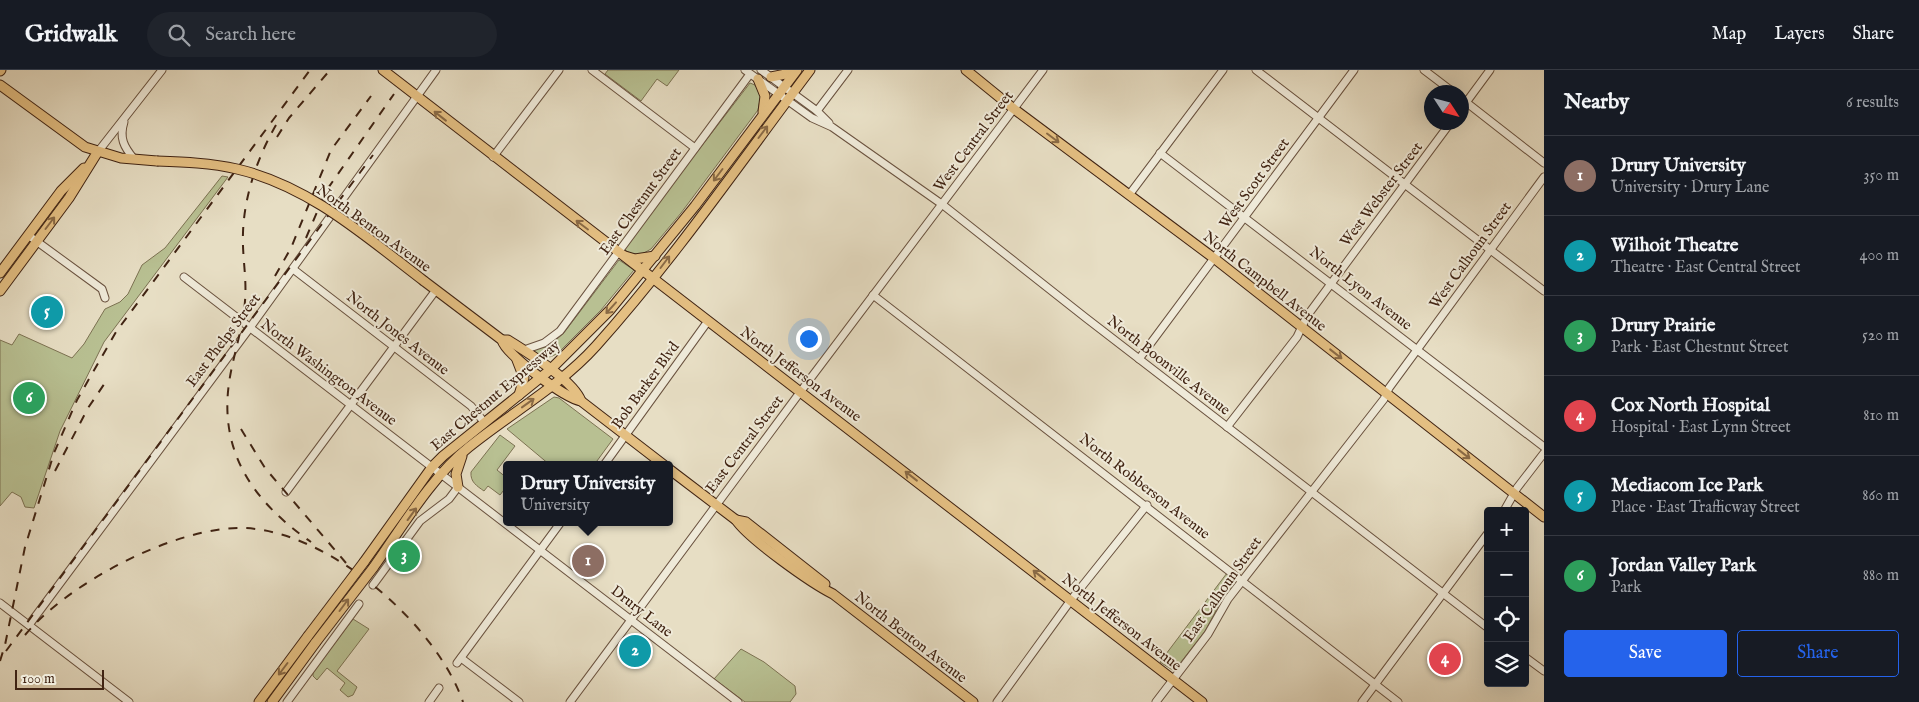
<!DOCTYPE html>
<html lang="en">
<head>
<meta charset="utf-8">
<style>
  :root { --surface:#171b24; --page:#20242c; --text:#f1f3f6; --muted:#9ea1a6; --line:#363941; --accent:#2563eb }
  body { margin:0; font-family:"IM FELL English",serif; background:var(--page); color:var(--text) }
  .controls { position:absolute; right:15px; bottom:15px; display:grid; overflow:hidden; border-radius:5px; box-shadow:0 5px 20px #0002 }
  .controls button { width:45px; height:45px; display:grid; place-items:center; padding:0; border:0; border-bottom:1px solid var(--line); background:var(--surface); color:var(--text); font:25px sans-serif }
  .compass { position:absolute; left:1424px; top:15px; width:45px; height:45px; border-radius:50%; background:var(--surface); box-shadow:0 5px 20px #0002; rotate:126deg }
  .scale { position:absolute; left:15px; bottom:12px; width:89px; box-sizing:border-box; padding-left:5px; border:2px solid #412413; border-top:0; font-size:14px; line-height:18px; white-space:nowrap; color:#412413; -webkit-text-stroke:4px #efead9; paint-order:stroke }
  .you { position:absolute; left:808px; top:268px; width:18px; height:18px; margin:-12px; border:4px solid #fff; border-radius:50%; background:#1a73e8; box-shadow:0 0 0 8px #1a73e833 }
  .badge { display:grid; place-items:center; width:32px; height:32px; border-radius:50%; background:var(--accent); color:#fff; font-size:16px; font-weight:700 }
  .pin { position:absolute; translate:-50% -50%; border:2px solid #fff; box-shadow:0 1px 5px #0006 }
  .popup { position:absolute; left:503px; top:391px; width:170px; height:65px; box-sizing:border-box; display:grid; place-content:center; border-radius:5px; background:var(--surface); filter:drop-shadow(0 1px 4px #0005); font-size:16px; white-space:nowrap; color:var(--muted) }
  .popup b { font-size:19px; color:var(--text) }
  .popup::after { content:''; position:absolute; left:50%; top:100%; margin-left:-10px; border:10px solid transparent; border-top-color:var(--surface) }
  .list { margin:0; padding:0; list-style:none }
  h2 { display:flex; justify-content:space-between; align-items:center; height:65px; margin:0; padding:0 20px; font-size:21px }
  h2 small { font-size:16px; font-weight:400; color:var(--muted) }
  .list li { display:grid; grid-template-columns:32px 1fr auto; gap:15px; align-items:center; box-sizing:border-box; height:80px; padding:0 20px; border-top:1px solid var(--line) }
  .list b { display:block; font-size:19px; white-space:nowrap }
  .list p { margin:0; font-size:16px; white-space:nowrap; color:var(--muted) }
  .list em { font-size:16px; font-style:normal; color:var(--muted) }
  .actions { display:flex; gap:10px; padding:15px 20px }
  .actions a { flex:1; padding:11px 0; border:1px solid var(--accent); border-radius:5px; text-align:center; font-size:18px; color:var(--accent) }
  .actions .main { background:var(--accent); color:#fff }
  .icon { flex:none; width:28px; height:28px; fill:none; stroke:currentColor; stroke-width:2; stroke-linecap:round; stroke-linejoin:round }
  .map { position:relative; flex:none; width:1544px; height:632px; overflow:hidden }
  header { display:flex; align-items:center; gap:30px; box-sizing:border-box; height:70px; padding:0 25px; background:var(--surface); border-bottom:1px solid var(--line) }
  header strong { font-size:24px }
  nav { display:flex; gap:28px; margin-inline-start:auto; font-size:18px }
  .search { width:350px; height:45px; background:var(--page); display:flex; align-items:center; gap:12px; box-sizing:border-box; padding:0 18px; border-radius:28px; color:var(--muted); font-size:19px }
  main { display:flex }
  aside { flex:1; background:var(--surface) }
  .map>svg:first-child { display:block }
</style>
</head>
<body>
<header>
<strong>Gridwalk</strong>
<div class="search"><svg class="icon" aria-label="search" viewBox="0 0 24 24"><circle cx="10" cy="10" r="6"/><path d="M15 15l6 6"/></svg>Search here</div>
<nav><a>Map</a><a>Layers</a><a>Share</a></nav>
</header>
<main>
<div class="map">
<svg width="1544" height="632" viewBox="0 0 1544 632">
  <rect width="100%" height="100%" fill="#e7dec4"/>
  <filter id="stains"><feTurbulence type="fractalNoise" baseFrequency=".004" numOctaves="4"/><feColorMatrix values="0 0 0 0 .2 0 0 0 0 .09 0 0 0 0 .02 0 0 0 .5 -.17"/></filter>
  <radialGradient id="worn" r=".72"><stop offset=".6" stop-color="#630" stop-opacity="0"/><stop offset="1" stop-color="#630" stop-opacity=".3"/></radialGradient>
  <g fill="#b8c092" stroke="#7c7252">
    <path d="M608,0H679L667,16L657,9L641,31L605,4Z"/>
    <path d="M750,13L755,15L761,25L758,40L681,143L651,179L642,184H633L626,181L624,177Z"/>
    <path d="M222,106L228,107L104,272L60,361L34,438L25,437L21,427L12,422L0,436V270L12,275L19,264L72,288L84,274L105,239L120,232L128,224L142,195L165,178Z"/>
    <path d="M619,190L634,200L601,240L559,282C549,290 539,289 531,279L547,277L563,264Z"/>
    <path d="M554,327L559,328L613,369L594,395H550L507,359Z"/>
    <path d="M500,365L515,376L497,400L507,408V416L500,425L488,416L484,421C477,416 470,412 471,402Z"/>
    <path d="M1227,503L1234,509L1236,514L1219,535L1205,561L1174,601L1160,592Z"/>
    <path d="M353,549L369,559L337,601L357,617L353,625L348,627L340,620L345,613L327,598L317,610L313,606V602Z"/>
    <path d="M741,579L764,592L795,616L796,624L790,632H745L714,609Z"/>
  </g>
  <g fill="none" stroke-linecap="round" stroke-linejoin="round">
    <defs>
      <g id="minor">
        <path d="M592,0L695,78"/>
        <path d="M745,0L812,48L832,57L943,135L1086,248L1488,558"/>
        <path d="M761,0L817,41L829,53"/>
        <path d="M1256,0L1544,221"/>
        <path d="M1424,0L1453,22"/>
        <path d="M1462,29L1544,93"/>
        <path d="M1462,38L1490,0"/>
        <path d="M817,41L848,0"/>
        <path d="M124,52C119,68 124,77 134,89"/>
        <path d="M97,83L162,0"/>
        <path d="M1160,83L1544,377"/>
        <path d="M493,87L559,0"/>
        <path d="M1129,125L1223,0"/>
        <path d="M28,165L102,219L105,228"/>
        <path d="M293,199L471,336L484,352"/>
        <path d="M184,207L738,632"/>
        <path d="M873,225L1398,632"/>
        <path d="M524,280L544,273L560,261L750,4"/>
        <path d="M1139,289L1354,0"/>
        <path d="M1227,357L1297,267L1307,246L1451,52"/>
        <path d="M604,395L708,251"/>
        <path d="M286,422L436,220"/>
        <path d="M1504,441L1517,418L1544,383"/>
        <path d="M373,515L420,451L449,429L458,417"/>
        <path d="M0,533L129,632"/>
        <path d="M29,555L249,259L436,0"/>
        <path d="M1525,587L1544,601"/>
        <path d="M461,588L519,632"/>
        <path d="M457,593L561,452"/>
        <path d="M287,632L359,534"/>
        <path d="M429,632L439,618"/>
        <path d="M570,632L801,321L1043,0"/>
        <path d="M997,632L1071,530L1147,435"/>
        <path d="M1156,632L1208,564L1228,529L1384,329L1389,318L1544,107"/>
        <path d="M1362,632L1488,463"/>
      </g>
      <g id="major">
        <path d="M383,0L1202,632"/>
        <path d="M966,0L1014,39L1215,189L1544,447"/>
        <path d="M0,1L1,0"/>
        <path d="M771,7L795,2"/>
        <path d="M758,9L765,26L763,42"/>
        <path d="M0,15L85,77L121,88L157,91"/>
        <path d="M625,186L635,189L655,186"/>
        <path d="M0,203L61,121L84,98"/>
        <path d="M424,211L502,270C506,285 565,328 581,331L664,395"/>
        <path d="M0,221L69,128L97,83"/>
        <path d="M502,270H508C528,283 573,310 581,331"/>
        <path d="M517,290L524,308L519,325"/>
        <path d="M669,399L736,450C749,469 811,513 833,524L973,632"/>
        <path d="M458,417L456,404L462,386"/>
        <path d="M736,450L746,452L825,514"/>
        <path d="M364,492L432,397L443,386L550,300L610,240L695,136L797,0"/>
        <path d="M373,498C401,459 431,407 469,377C511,343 560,316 596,276C674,189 740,93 810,0"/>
        <path d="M259,632L308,566"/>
        <path d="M272,632L316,572"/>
      </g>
    </defs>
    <use href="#minor" stroke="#6a523f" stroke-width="9"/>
    <use href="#major" stroke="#412413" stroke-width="11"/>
    <use href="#minor" stroke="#efead9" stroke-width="7"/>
    <use href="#major" stroke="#e4bf82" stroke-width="9"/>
    <g stroke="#412413" stroke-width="2" stroke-dasharray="9 9" stroke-linecap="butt">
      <path d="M276,55C258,86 244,126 243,163C242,186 247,208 245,231C243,259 233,285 229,313C219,384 255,433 311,472"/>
      <path d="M277,67L289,48L330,0"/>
      <path d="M306,168L326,121L394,24"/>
      <path d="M275,206L291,178L331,80L371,26"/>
      <path d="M241,359L265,398L346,493"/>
      <path d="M55,401L88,338L107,310"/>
      <path d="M25,565C68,513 176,456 244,458C329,461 436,554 463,632"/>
      <path d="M6,581L373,85"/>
      <path d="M0,591L5,575L25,477L54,383L77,330L116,262L310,0"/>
    </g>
    <defs>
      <g id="major-bridge">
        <path d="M157,91C184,92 211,93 237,99C310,116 366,167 424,211"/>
        <path d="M308,566L364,492"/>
        <path d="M316,572L373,498"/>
      </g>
    </defs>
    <use href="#major-bridge" stroke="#412413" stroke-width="11" stroke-linecap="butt"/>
    <use href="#major-bridge" stroke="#e4bf82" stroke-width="9"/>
  </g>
  <defs><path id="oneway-shaft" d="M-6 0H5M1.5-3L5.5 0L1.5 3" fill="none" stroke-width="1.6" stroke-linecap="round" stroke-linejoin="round" transform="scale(1.25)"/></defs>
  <g stroke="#8a6a45">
    <use href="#oneway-shaft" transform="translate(440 46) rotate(-142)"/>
    <use href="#oneway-shaft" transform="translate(763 62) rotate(-53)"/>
    <use href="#oneway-shaft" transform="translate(1053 68) rotate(37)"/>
    <use href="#oneway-shaft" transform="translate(718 105) rotate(127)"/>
    <use href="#oneway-shaft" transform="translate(50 153) rotate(-53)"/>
    <use href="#oneway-shaft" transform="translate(582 155) rotate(-143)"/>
    <use href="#oneway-shaft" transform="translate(665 192) rotate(-53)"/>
    <use href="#oneway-shaft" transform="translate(611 238) rotate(132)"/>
    <use href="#oneway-shaft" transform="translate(1336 284) rotate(38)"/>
    <use href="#oneway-shaft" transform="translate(528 333) rotate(-36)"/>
    <use href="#oneway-shaft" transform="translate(1464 384) rotate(38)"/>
    <use href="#oneway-shaft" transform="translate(911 406) rotate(-142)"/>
    <use href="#oneway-shaft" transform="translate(412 444) rotate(-54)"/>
    <use href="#oneway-shaft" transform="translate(1039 505) rotate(-142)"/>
    <use href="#oneway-shaft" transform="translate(344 535) rotate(-53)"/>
    <use href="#oneway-shaft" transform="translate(283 599) rotate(127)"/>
  </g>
  <g text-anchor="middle" stroke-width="4" stroke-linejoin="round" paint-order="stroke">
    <g font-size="15" fill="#412413" stroke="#efead9">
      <text transform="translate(973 71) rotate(-53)" y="5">West Central Street</text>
      <text transform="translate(1254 113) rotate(-54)" y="5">West Scott Street</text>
      <text transform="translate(1381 124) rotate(-53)" y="5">West Webster Street</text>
      <text transform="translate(640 131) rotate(-54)" y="5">East Chestnut Street</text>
      <text transform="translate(374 158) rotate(36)" y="5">North Benton Avenue</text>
      <text transform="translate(1470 185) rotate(-54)" y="5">West Calhoun Street</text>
      <text transform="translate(1265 211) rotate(38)" y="5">North Campbell Avenue</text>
      <text transform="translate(1361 218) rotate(38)" y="5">North Lyon Avenue</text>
      <text transform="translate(398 263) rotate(38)" y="5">North Jones Avenue</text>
      <text transform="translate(223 270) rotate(-53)" y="5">East Phelps Street</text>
      <text transform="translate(1169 295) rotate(38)" y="5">North Boonville Avenue</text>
      <text transform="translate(329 302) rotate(37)" y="5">North Washington Avenue</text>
      <text transform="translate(801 304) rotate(37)" y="5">North Jefferson Avenue</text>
      <text transform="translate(645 315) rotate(-54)" y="5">Bob Barker Blvd</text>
      <text transform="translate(495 325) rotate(-40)" y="5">East Chestnut Expressway</text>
      <text transform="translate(744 374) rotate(-53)" y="5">East Central Street</text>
      <text transform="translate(1145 416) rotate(38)" y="5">North Robberson Avenue</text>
      <text transform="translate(1222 519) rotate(-55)" y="5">East Calhoun Street</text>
      <text transform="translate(642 541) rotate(38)" y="5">Drury Lane</text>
      <text transform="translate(1122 552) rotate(38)" y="5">North Jefferson Avenue</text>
      <text transform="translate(911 567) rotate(38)" y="5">North Benton Avenue</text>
    </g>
  </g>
  <rect width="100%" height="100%" filter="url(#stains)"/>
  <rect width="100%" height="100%" fill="url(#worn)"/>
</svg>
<div class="controls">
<button>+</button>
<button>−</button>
<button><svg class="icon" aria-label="locate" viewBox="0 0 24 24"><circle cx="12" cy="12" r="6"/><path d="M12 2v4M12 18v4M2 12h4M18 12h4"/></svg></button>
<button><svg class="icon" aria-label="layers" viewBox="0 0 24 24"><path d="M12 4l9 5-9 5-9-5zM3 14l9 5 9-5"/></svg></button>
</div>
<svg class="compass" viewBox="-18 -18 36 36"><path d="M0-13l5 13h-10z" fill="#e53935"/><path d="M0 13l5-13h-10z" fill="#9ea1a6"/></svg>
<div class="scale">100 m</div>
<div class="you"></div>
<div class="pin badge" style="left:588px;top:491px;background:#8d6e63">1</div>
<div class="popup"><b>Drury University</b>University</div>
<div class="pin badge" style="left:635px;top:581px;background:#0f9aa8">2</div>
<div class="pin badge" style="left:404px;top:486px;background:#2e9e5b">3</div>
<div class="pin badge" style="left:1445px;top:589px;background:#e0444e">4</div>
<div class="pin badge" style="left:47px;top:242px;background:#0f9aa8">5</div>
<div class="pin badge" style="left:29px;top:328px;background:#2e9e5b">6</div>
</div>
<aside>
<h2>Nearby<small>6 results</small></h2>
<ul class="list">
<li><span class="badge" style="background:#8d6e63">1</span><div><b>Drury University</b><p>University · Drury Lane</p></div><em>350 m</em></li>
<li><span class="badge" style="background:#0f9aa8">2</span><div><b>Wilhoit Theatre</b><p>Theatre · East Central Street</p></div><em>400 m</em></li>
<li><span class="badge" style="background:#2e9e5b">3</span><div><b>Drury Prairie</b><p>Park · East Chestnut Street</p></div><em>520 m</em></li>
<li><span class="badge" style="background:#e0444e">4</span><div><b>Cox North Hospital</b><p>Hospital · East Lynn Street</p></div><em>810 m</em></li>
<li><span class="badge" style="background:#0f9aa8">5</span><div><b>Mediacom Ice Park</b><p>Place · East Trafficway Street</p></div><em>860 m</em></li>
<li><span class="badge" style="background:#2e9e5b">6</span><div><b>Jordan Valley Park</b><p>Park</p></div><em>880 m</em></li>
</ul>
<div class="actions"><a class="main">Save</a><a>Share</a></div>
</aside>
</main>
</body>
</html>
